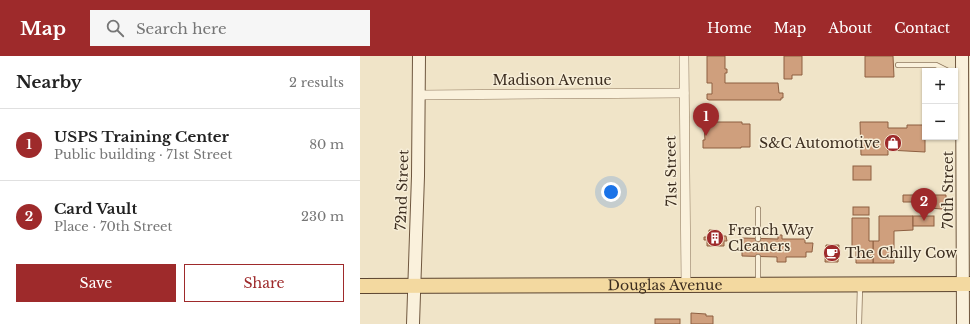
<!DOCTYPE html>
<html lang="en">
<head>
<meta charset="utf-8">
<style>
  :root { --surface:#fff; --page:#f6f6f6; --text:#222; --muted:#767676; --line:#e0e0e0; --accent:#9e2a2b }
  body { margin:0; font-family:"Libre Baskerville",serif; background:var(--page); color:var(--text) }
  .controls { position:absolute; right:12px; top:12px; display:grid; overflow:hidden; border-radius:0px; box-shadow:0 1px 3px #0004 }
  .controls button { width:36px; height:36px; display:grid; place-items:center; padding:0; border:0; border-bottom:1px solid var(--line); background:var(--surface); color:var(--text); font:20px sans-serif }
  .you { position:absolute; left:251px; top:136px; width:14px; height:14px; margin:-10px; border:3px solid #fff; border-radius:50%; background:#1a73e8; box-shadow:0 0 0 6px #1a73e833 }
  .badge { display:grid; place-items:center; width:26px; height:26px; border-radius:50%; background:var(--accent); color:#fff; font-size:13px; font-weight:700 }
  .pin { position:absolute; translate:-50% -33px; filter:drop-shadow(0 1px 2px #0008) }
  .pin::after { content:''; position:absolute; top:21px; width:14px; height:12px; background:inherit; clip-path:polygon(0 0,100% 0,50% 100%) }
  .list { margin:0; padding:0; list-style:none }
  h2 { display:flex; justify-content:space-between; align-items:center; height:52px; margin:0; padding:0 16px; font-size:17px }
  h2 small { font-size:13px; font-weight:400; color:var(--muted) }
  .list li { display:grid; grid-template-columns:26px 1fr auto; gap:12px; align-items:center; box-sizing:border-box; height:72px; padding:0 16px; border-top:1px solid var(--line) }
  .list b { display:block; font-size:15px; white-space:nowrap }
  .list p { margin:0; font-size:13px; white-space:nowrap; color:var(--muted) }
  .list em { font-size:13px; font-style:normal; color:var(--muted) }
  .actions { display:flex; gap:8px; padding:12px 16px }
  .actions a { flex:1; padding:9px 0; border:1px solid var(--accent); border-radius:0px; text-align:center; font-size:14px; color:var(--accent) }
  .actions .main { background:var(--accent); color:#fff }
  .icon { flex:none; width:22px; height:22px; fill:none; stroke:currentColor; stroke-width:2; stroke-linecap:round; stroke-linejoin:round }
  .map { position:relative; flex:none; width:610px; height:268px; overflow:hidden }
  header { display:flex; align-items:center; gap:24px; box-sizing:border-box; height:56px; padding:0 20px; background:var(--accent); color:#fff }
  header strong { font-size:19px }
  nav { display:flex; gap:22px; margin-inline-start:auto; font-size:14px }
  .search { width:280px; height:36px; background:var(--page); display:flex; align-items:center; gap:10px; box-sizing:border-box; padding:0 14px; border-radius:0px; color:var(--muted); font-size:15px }
  main { display:flex }
  aside { flex:1; background:var(--surface) }
  .map>svg:first-child { display:block }
</style>
</head>
<body>
<header>
<strong>Map</strong>
<div class="search"><svg class="icon" aria-label="search" viewBox="0 0 24 24"><circle cx="10" cy="10" r="6"/><path d="M15 15l6 6"/></svg>Search here</div>
<nav><a>Home</a><a>Map</a><a>About</a><a>Contact</a></nav>
</header>
<main>
<aside>
<h2>Nearby<small>2 results</small></h2>
<ul class="list">
<li><span class="badge">1</span><div><b>USPS Training Center</b><p>Public building · 71st Street</p></div><em>80 m</em></li>
<li><span class="badge">2</span><div><b>Card Vault</b><p>Place · 70th Street</p></div><em>230 m</em></li>
</ul>
<div class="actions"><a class="main">Save</a><a>Share</a></div>
</aside>
<div class="map">
<svg width="610" height="268" viewBox="0 0 610 268">
  <rect width="100%" height="100%" fill="#f0e4c8"/>
  <g fill="#cf9f7d" stroke="#8d5f41">
    <path d="M347,0H365V13H367V17H365V27H418L419,37H423V42H421V44H349L347,43V38H352V27H347Z"/>
    <path d="M424,0H442V19H432V23H424Z"/>
    <path d="M505,0H533L534,21H505Z"/>
    <path d="M351,66H382V68H390V91H381V92H343V84H345L344,70H351Z"/>
    <path d="M500,66H528V72H547V69H565V96L528,94V99H501Z"/>
    <rect x="493" y="110" width="18" height="14"/>
    <path d="M543,139H586V149L582,153L556,151V146H543Z"/>
    <rect x="493" y="151" width="16" height="8"/>
    <path d="M519,160H553V174L534,175V207H513V185H519Z"/>
    <rect x="553" y="160" width="21" height="10"/>
    <path d="M492,162H509V185H513V207H496V191H492Z"/>
    <path d="M349,174H357V180H366L367,185H364V190H347V184H344V181H349Z"/>
    <path d="M418,179H422V183H445V187H453L452,196H446V201H426V206H417V201L382,200V182L418,183Z"/>
    <path d="M466,189H479L478,206H465Z"/>
    <path d="M331,257L346,258V260H353V268H331Z"/>
    <rect x="295" y="263" width="25" height="5"/>
  </g>
  <g fill="none" stroke-linecap="round" stroke-linejoin="round">
    <defs>
      <g id="lane">
        <path d="M538,9H576L588,15"/>
        <path d="M398,183V153"/>
        <path d="M398,227V201"/>
        <path d="M499,268L500,230"/>
      </g>
      <g id="street">
        <path d="M324,0L326,229"/>
        <path d="M59,39L324,37"/>
      </g>
      <g id="secondary">
        <path d="M602,0L603,268"/>
        <path d="M53,268L58,120L59,0"/>
      </g>
      <g id="primary">
        <path id="s1" d="M0,230L610,228"/>
      </g>
    </defs>
    <use href="#lane" stroke="#8d765c" stroke-width="6"/>
    <use href="#street" stroke="#8d765c" stroke-width="10"/>
    <use href="#secondary" stroke="#6f573f" stroke-width="14"/>
    <use href="#primary" stroke="#5b4430" stroke-width="16"/>
    <use href="#lane" stroke="#faf1dc" stroke-width="4.5"/>
    <use href="#street" stroke="#faf1dc" stroke-width="9"/>
    <use href="#secondary" stroke="#faf1dc" stroke-width="12"/>
    <use href="#primary" stroke="#f3d9a0" stroke-width="14"/>
  </g>
  <defs>
    <symbol id="shop-disc" viewBox="-11 -11 22 22"><circle r="9.5" fill="#9e2a2b" stroke="#f7eed8"/><path d="M-5-2.5h2.3a2.7 3.5 0 0 1 5.4 0H5L5.5 6h-11ZM-1.5-2.5h3a1.5 2.3 0 0 0-3 0Z" fill="#fff"/></symbol>
    <symbol id="building-disc" viewBox="-11 -11 22 22"><circle r="9.5" fill="#9e2a2b" stroke="#f7eed8"/><path d="M-4-6H4V6H1V3H-1V6H-4ZM-2.5-4.3h1.7v1.8h-1.7ZM.8-4.3h1.7v1.8H.8ZM-2.5-1h1.7V.8h-1.7ZM.8-1h1.7V.8H.8Z" fill="#fff"/></symbol>
    <symbol id="cafe-disc" viewBox="-11 -11 22 22"><circle r="9.5" fill="#9e2a2b" stroke="#f7eed8"/><path d="M-5.5-4.5H6V0H3Q3 3.5 0 3.5H-2.5Q-5.5 3.5-5.5 0ZM3-3.2v2h1.7v-2ZM-6 4.5H4V6H-6Z" fill="#fff"/></symbol>
  </defs>
  <g fill-rule="evenodd">
    <use href="#shop-disc" x="523" y="77" width="20" height="20"/>
    <use href="#building-disc" x="345" y="172" width="20" height="20"/>
    <use href="#cafe-disc" x="462" y="187" width="20" height="20"/>
  </g>
  <g text-anchor="middle" stroke-width="3" stroke-linejoin="round" paint-order="stroke">
    <g font-size="14" fill="#3d2e20" stroke="#f7eed8">
      <text x="192" y="29">Madison Avenue</text>
      <text transform="translate(311 115) rotate(-91)" y="5">71st Street</text>
      <text transform="translate(42 134) rotate(-88)" y="5">72nd Street</text>
      <text transform="translate(588 134) rotate(-90)" y="5">70th Street</text>
      <text dy="5" stroke="none"><textPath href="#s1" startOffset="305">Douglas Avenue</textPath></text>
    </g>
    <g font-size="14" fill="#3d2e20" stroke="#f7eed8" text-anchor="start">
      <text x="520" y="92" text-anchor="end">S&amp;C Automotive</text>
      <text x="368" y="179">French Way<tspan x="368" dy="16">Cleaners</tspan></text>
      <text x="485" y="202">The Chilly Cow</text>
    </g>
  </g>
</svg>
<div class="controls">
<button>+</button>
<button>−</button>
</div>
<div class="you"></div>
<div class="pin badge" style="left:346px;top:80px">1</div>
<div class="pin badge" style="left:564px;top:165px">2</div>
</div>
</main>
</body>
</html>
